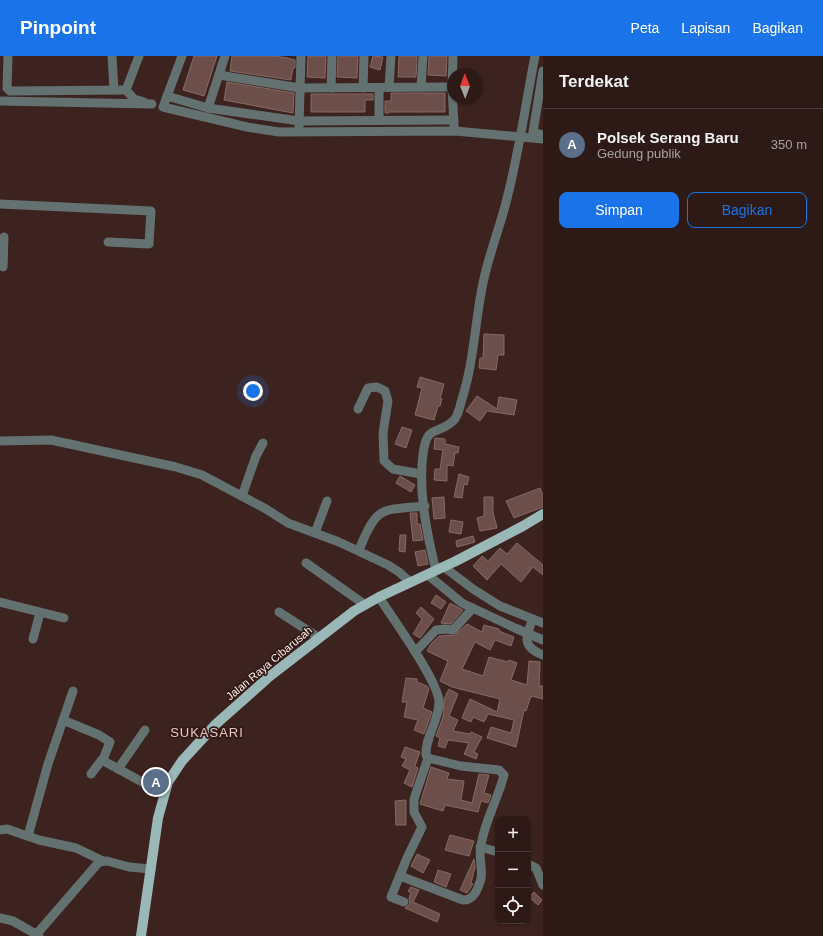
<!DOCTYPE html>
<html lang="id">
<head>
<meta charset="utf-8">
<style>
  :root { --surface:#2d1a17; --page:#392724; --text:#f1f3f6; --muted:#a7a1a1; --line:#483836; --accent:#1a73e8 }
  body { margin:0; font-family:Arial,sans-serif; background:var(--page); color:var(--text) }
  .controls { position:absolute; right:12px; bottom:12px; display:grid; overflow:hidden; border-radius:8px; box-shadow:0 1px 3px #0004 }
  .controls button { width:36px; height:36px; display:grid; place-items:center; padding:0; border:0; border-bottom:1px solid var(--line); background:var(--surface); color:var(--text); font:20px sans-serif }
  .compass { position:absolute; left:447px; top:12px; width:36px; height:36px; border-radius:50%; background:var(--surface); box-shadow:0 1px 3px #0004; rotate:359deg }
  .you { position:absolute; left:253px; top:335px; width:14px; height:14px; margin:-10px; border:3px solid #fff; border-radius:50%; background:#1a73e8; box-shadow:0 0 0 6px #1a73e833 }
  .badge { display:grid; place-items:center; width:26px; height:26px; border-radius:50%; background:var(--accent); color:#fff; font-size:13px; font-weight:700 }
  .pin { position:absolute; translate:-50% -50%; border:2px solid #fff; box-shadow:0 1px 4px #0006 }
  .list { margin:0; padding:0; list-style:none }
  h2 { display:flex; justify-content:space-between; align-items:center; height:52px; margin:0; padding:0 16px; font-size:17px }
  h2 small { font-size:13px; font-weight:400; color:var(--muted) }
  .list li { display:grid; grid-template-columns:26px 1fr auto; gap:12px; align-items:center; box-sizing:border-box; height:72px; padding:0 16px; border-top:1px solid var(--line) }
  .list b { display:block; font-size:15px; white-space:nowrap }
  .list p { margin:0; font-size:13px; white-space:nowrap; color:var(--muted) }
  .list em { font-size:13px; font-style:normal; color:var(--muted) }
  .actions { display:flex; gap:8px; padding:12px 16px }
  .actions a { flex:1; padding:9px 0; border:1px solid var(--accent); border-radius:8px; text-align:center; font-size:14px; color:var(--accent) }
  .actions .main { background:var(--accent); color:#fff }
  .icon { flex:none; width:22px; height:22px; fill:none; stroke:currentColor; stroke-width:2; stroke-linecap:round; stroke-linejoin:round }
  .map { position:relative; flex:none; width:543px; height:880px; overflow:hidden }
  header { display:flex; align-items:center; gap:24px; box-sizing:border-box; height:56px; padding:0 20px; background:var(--accent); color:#fff }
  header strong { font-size:19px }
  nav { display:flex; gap:22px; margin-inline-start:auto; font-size:14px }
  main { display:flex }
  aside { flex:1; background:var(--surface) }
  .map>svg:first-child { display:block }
</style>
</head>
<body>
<header>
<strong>Pinpoint</strong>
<nav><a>Peta</a><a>Lapisan</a><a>Bagikan</a></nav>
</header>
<main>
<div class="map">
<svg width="543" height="880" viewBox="0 0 543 880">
  <rect width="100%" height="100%" fill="#3c231f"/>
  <g fill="#6c4f4b" stroke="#876965">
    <path d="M194,0H217L204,40L183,34Z"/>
    <path d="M232,0H276L287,2L295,4V12H293L291,24L230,15Z"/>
    <path d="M308,0H326L325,22L307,21Z"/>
    <path d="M338,0H358L357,22L337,21Z"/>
    <path d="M373,0L383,1L380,14L370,11Z"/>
    <path d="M399,0H417L416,21H398Z"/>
    <path d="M429,0H447L446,20L428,19Z"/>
    <path d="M227,26L294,37L293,57L224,44Z"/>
    <path d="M391,37H445V56H389V57H385V45H391Z"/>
    <path d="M311,38H373V44H365V56H311Z"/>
    <path d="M484,278L504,279V299H498L496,314L479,312L480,302H483Z"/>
    <path d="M420,321L444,328L440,343H442L440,350H438L434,364L415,359L422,332L417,331Z"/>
    <path d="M477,340L497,353L499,341L517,344L514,359L487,355L480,365L466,355Z"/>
    <path d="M402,371L412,374L406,392L395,388Z"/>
    <path d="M435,382L445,383V388L459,391L458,397H455L453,410L447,409V425L434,424L435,413H440L443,394L434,393Z"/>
    <path d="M459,418L469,421L467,429L464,428L462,442L454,441Z"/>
    <path d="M400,420L415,429L411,436L396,427Z"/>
    <path d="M540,432L543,439V451L514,462L506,445Z"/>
    <path d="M444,441L445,462L434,463L432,442Z"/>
    <path d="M484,441H493V456L497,472L480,475L477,462L484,460Z"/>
    <path d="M410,457H417V468H420L423,484L413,485Z"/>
    <path d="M451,464L463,466L461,478L449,476Z"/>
    <path d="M400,479H406L405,496L399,495Z"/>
    <path d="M473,480L475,486L457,491L456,485Z"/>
    <path d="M517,487L543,509V519L533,511L521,526L501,508L487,524L473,510L482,500L488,505L500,492L507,498Z"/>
    <path d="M425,494L428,508L418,510L415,496Z"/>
    <path d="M436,539L446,546L441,553L431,547Z"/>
    <path d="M450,547L463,554L451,568L441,567Z"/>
    <path d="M421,551L434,563L420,582L413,578L422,563L416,557Z"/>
    <path d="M467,568L482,576L484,569L499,573V575L514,581L511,590L495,584L490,594L475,586L462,613L483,620L489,601L508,606L509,604L517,607L511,624L527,629L529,605L540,606L539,630H543V643L531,640L526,655L524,654L516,691L487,682L491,671L511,677L514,664L488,658L484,666L473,661L471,666L462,662L470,643L497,656L500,643L452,631L440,625L448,605L427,595L431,588L439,580L455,579Z"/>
    <path d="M406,622L417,623V626L427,630L429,633L423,652L432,656L424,678L414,674L418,664L404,661L407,646H402Z"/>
    <path d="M449,633L458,638L449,660L458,664L453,675L470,678L471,676L482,681L474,696L478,698L476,703L464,698L469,687L448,684L445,692L438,690L440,682L436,680L443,661L444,643Z"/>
    <path d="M405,691L420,696L415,710L418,712L412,731L404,727L410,714L402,710L406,703L401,701Z"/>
    <path d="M431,711L449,717L447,723L464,725L461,744L472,747L479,718L489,719L484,737L491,739L488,747L481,745L478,756L445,749L443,755L420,748Z"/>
    <path d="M406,744V769H396L395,745Z"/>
    <path d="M450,779L474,785L469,800L445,794Z"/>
    <path d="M417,798L430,804L423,817L411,810Z"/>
    <path d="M474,803L475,811L471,827L473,828L467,837L460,834Z"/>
    <path d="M438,814L451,818L446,831L434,826Z"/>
    <path d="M411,831L419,834L413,846L440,858L437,866L405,852L410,848L409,842L411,837L408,835Z"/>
    <path d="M534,836L542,844L538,849L529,841Z"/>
  </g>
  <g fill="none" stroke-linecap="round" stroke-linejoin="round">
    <g stroke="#637171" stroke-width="9">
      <path d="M8,0L7,32L10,35L126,34"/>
      <path d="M112,0L114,34"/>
      <path d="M139,0L126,34L134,43L144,46"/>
      <path d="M182,0L163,51L247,71L279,76L455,75L543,83"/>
      <path d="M453,0L452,31L454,70"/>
      <path d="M219,19L300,32L452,31"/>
      <path d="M389,31L391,0"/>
      <path d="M421,31L423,0"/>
      <path d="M331,32L332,0"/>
      <path d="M363,32L364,0"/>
      <path d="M167,40L208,52L299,65L454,64"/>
      <path d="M0,45L152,48"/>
      <path d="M208,52L225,0"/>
      <path d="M379,64V32"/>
      <path d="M299,70L301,0"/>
      <path d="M542,79L533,76L543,15"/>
      <path d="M0,148L151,155L149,188L108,186"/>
      <path d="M3,211L4,181"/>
      <path d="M358,353L368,332L377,331L385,335L388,345L383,377L384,405L393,413L421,418"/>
      <path d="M0,385L51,384L176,411L202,419L266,453L288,467L339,486L388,509L399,516L410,526"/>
      <path d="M242,440L256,400L263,387"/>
      <path d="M315,477L327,445"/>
      <path d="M359,494C377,450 380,454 425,450"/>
      <path d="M306,507L364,548"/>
      <path d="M444,511L473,533L500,550L543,567"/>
      <path d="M436,515C427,478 418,436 423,398C427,367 437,380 453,365C458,361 460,350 462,343C474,306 475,265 483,227C488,202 497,179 504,154C518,104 525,51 535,0"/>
      <path d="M428,519L462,547L515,572L543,584"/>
      <path d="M379,541C391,560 439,626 439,646C439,665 425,681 426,699L428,702L461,710L499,714L504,719C498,743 485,764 481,789C478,800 483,812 481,823C478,832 474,845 463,844L400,820"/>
      <path d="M0,546L64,562"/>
      <path d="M279,556L318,581"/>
      <path d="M533,563C525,581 522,591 543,599"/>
      <path d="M33,583L40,557"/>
      <path d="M415,596L436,574L445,573L453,574L473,552"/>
      <path d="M63,664L99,679L110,686L104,701L91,718"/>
      <path d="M102,704L164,738"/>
      <path d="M118,713L145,674"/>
      <path d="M0,774L7,773L39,784L76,792L103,805"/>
      <path d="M28,780L48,708L73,635"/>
      <path d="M480,791L498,796"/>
      <path d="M528,808L536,812L543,829"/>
      <path d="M404,846L391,841L407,802L422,771L414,756V743L428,702"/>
      <path d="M0,862L13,865L39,880"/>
      <path d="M35,880L99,806L107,805L129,811L151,813"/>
    </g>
    <path stroke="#9ab8b8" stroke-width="10" d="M141,880L158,762L168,726L182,705L216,668L270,620L354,555L379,541L456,505L523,470L543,458"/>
  </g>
  <g text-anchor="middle" stroke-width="3.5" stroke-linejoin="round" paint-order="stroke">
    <g font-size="11" fill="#fff1ee" stroke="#311916">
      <text transform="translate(269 607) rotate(-40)" y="4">Jalan Raya Cibarusah</text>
    </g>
    <g font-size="13" letter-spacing="1" fill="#e9c7c2" stroke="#311916">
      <text x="207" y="681">SUKASARI</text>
    </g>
  </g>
</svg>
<div class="controls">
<button>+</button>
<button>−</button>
<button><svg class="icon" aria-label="locate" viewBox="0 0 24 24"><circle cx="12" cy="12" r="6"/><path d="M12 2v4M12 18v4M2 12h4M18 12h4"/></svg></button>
</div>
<svg class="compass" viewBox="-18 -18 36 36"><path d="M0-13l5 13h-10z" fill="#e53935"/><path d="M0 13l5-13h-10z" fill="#a7a1a1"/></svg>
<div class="you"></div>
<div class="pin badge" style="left:156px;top:726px;background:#5c6f8a">A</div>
</div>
<aside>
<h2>Terdekat<small></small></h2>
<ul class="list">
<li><span class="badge" style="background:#5c6f8a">A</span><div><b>Polsek Serang Baru</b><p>Gedung publik</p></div><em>350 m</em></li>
</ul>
<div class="actions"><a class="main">Simpan</a><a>Bagikan</a></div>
</aside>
</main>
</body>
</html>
